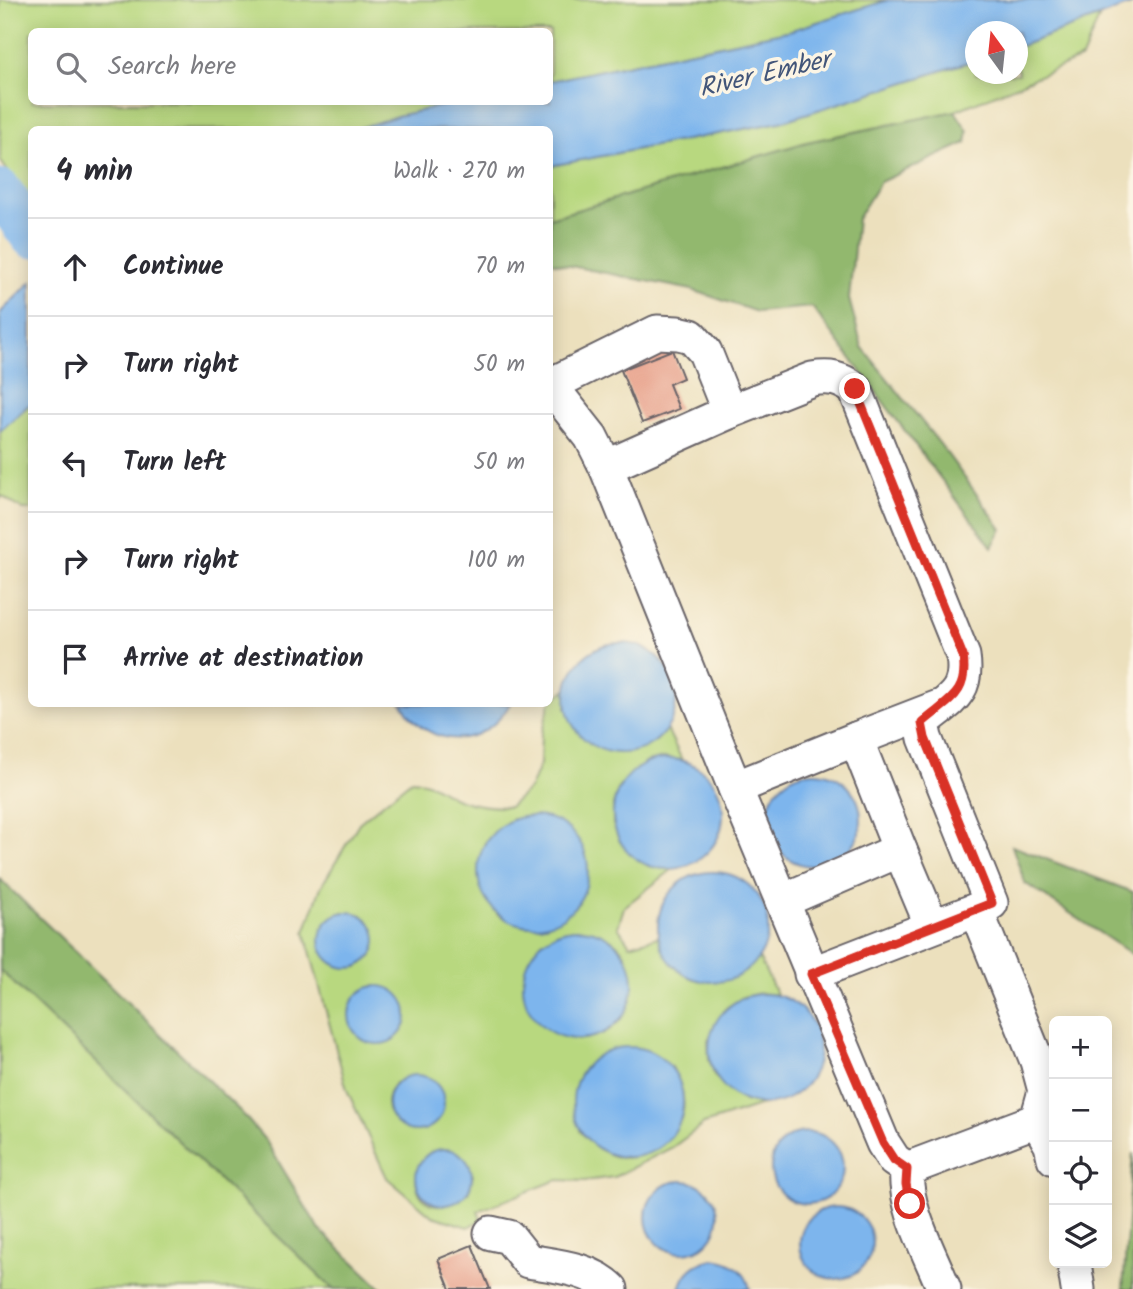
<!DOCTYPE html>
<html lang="en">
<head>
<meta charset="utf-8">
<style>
  :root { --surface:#fff; --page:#f2f2f3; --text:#2b2b33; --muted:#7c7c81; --line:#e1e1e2 }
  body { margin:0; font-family:Kalam,sans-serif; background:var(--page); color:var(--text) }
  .controls { position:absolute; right:21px; bottom:21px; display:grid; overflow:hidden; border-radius:10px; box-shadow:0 4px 18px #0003 }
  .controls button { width:63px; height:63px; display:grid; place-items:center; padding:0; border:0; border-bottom:2px solid var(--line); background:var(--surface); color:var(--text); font:35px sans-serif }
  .compass { position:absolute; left:965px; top:21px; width:63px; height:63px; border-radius:50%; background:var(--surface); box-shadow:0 4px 18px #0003; rotate:345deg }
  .stop { position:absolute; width:21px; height:21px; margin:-16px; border:5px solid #d93025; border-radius:50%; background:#fff }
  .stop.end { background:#d93025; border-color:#fff; box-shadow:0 2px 7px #0008 }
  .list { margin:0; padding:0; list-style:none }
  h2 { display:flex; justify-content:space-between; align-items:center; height:91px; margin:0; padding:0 28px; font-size:30px }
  h2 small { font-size:23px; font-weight:400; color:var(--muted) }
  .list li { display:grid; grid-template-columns:46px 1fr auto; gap:21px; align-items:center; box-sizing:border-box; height:98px; padding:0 28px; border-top:2px solid var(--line) }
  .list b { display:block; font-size:26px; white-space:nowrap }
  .list em { font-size:23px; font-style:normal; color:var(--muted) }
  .icon { flex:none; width:38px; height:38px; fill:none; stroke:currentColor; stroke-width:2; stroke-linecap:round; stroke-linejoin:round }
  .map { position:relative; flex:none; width:1133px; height:1289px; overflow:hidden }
  .search { position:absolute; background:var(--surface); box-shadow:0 4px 18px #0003; left:28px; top:28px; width:525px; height:77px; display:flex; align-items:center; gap:18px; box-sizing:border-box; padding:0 24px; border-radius:10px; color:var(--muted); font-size:26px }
  .panel { position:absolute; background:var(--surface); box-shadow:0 4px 18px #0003; left:28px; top:126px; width:525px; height:581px; border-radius:10px }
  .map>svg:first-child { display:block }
</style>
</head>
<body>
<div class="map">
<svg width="1133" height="1289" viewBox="0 0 1133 1289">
  <rect width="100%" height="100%" fill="#fcf5e5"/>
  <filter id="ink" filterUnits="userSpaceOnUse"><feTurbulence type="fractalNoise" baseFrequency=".0143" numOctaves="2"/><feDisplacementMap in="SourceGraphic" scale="14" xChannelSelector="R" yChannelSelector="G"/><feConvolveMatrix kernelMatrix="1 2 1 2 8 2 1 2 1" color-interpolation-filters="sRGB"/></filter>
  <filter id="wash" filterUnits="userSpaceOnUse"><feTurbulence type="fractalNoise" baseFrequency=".00686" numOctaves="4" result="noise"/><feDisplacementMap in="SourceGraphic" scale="28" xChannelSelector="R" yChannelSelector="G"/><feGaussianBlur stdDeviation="1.57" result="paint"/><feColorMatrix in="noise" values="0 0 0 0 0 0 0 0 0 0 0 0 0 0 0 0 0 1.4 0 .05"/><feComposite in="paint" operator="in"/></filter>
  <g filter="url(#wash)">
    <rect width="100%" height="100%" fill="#ece0bd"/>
    <g fill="#b8d87f" stroke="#6d7d5d" stroke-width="2" fill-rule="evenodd">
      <path d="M0,0H888L792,30L550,81V32H32V102H460L397,116L357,129L32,130L31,204L0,160Z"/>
      <path d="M1100,16L1082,58L955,111L807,142L550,218V166L780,122L975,60L976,74H1018V47Z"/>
      <path d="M31,403V510H23L2,496L0,498V431Z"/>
      <path d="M566,689V708L655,742L667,729L682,760L664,758L647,762L619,787L613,805V824L620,842L648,866L673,869L624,907L618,927L630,945L658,937C669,969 691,989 726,978C742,973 747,971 759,958L777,995L760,993L743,997L726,1008L708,1040L709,1059L715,1077L744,1101L762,1105L704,1124L673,1147L614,1177L585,1181L557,1180L478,1211L481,1220L468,1227L432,1216L387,1178L347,1090L305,932L321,887L359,823L411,780C433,782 434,787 453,797C470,805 491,807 509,807L530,788L540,764L541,735L550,703ZM512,819L579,902C553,930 530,933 497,914L484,844L496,830ZM344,912L362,915L372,956L357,967ZM574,929C584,931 597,932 606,937C640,952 639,1006 613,1027C602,1036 590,1038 577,1040L541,943L557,933ZM374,986C392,987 403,995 407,1013L387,1042C369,1044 357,1038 350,1021L365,989ZM672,1067C689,1097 689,1122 661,1144C630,1168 604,1159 580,1131ZM430,1078C468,1109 417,1156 390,1114C384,1103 388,1092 395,1083ZM431,1152L473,1175L468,1193C461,1197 450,1205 442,1205C413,1208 408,1168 431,1152Z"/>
      <path d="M0,970L333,1289H0Z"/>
    </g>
    <g fill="#92b86e" stroke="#5a6d54" stroke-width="2">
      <path d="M955,111L968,131L966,143L880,182L857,219L849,299L862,347L940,444L1002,529L992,547L812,307L757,312L692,290L550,262V218L807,142Z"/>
      <path d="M1012,846L1133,892V955L1025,883Z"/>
      <path d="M0,879L241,1112L266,1141L319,1229L382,1289H333L0,970Z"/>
      <path d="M1133,1153V1289H1123L1132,1165Z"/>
    </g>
    <g fill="#7db5ed" stroke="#506c94" stroke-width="2">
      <path d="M888,0H1133V4L1018,47V32H976L975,60L780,122L550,166V130L357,129L397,116L460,102H550V81L792,30Z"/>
      <path d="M31,282V403L0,431V313Z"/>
      <circle cx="621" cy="698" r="55"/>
      <path d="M402,704H510C483,750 429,750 402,704Z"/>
      <circle cx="668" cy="814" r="55"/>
      <circle cx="814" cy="819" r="47"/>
      <circle cx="533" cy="871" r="55"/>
      <circle cx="713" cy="927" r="55"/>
      <circle cx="348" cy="940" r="28"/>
      <circle cx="578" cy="984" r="55"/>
      <circle cx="378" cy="1015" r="29"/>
      <circle cx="764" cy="1049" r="55"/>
      <circle cx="628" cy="1102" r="55"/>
      <circle cx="416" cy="1103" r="28"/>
      <circle cx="807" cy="1168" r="36"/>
      <circle cx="444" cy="1177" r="28"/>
      <circle cx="682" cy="1217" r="36"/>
      <circle cx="836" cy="1243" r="36"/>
      <path d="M713,1259C731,1261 746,1270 750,1289H680C684,1271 696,1263 713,1259Z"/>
    </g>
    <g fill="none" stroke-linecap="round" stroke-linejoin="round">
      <path stroke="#7db5ed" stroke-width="44" d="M0,191L32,236"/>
    </g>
    <g id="blocks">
      <g fill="#e59680">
        <path d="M672,350L683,378L669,384L679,409L642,423L621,370Z"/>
        <path d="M472,1245L490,1289H450L438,1259Z"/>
      </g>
    </g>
  </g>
  <g filter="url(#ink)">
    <use href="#blocks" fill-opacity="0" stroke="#696468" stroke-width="2"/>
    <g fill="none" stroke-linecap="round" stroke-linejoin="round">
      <defs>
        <g id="minor">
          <path d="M550,385L657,332L678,333L691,336L705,352L729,412L606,467L591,437L550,385"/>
          <path d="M729,412L812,379C830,376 840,378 855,389L963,656C969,695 948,700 922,723L925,738L991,903L976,910"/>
          <path d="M606,467L735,788L883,1143L894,1160L907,1169C903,1207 930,1253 944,1289"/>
          <path d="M735,788L856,739"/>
          <path d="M782,901L900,850"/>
          <path d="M932,926L900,850L856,739L939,707"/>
          <path d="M811,974L976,910L1037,1061L1045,1091L1037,1120"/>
          <path d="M907,1169L1037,1120L1051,1145L1054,1158"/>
          <path d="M491,1233L509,1237L528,1261C556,1266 590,1268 611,1289"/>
          <path d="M1074,1263L1078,1289"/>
        </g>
      </defs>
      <use href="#minor" stroke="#696468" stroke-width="37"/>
      <use href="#minor" stroke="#fff" stroke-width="33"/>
    </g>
  </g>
  <g fill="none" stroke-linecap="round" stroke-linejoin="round" filter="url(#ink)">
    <path stroke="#d93025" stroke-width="9" d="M855,389L963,656C969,695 948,700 922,723L925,738L992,903L811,974L883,1143L894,1160L907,1169L906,1184L910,1204"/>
  </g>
  <g text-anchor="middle" stroke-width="7" stroke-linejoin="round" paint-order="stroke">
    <g font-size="26" font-style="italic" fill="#425579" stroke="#fcf5e5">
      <text transform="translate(764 73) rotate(-13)" y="9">River Ember</text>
    </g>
  </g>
</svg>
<div class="controls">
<button>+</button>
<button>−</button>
<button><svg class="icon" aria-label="locate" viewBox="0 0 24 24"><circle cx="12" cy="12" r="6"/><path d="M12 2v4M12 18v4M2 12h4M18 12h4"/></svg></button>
<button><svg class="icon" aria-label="layers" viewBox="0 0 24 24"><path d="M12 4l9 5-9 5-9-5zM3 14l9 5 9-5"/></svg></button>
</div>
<svg class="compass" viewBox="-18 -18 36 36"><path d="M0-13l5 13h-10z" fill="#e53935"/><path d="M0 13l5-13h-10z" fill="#7c7c81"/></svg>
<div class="stop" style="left:910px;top:1204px"></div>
<div class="stop end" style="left:855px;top:389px"></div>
<div class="search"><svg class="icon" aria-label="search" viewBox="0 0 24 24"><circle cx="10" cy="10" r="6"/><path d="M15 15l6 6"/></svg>Search here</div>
<section class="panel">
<h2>4 min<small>Walk · 270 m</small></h2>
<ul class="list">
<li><svg class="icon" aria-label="ahead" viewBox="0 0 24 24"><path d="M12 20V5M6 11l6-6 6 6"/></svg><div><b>Continue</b></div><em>70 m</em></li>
<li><svg class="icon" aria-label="right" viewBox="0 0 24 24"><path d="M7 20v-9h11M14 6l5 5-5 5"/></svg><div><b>Turn right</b></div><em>50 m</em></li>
<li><svg class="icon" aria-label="left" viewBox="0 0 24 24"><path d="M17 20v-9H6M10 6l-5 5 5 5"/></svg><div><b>Turn left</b></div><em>50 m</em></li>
<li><svg class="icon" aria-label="right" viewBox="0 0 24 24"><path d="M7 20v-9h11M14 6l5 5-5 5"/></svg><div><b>Turn right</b></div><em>100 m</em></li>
<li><svg class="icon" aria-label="arrive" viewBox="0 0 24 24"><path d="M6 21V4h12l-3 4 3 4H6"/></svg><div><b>Arrive at destination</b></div></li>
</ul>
</section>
</div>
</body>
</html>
